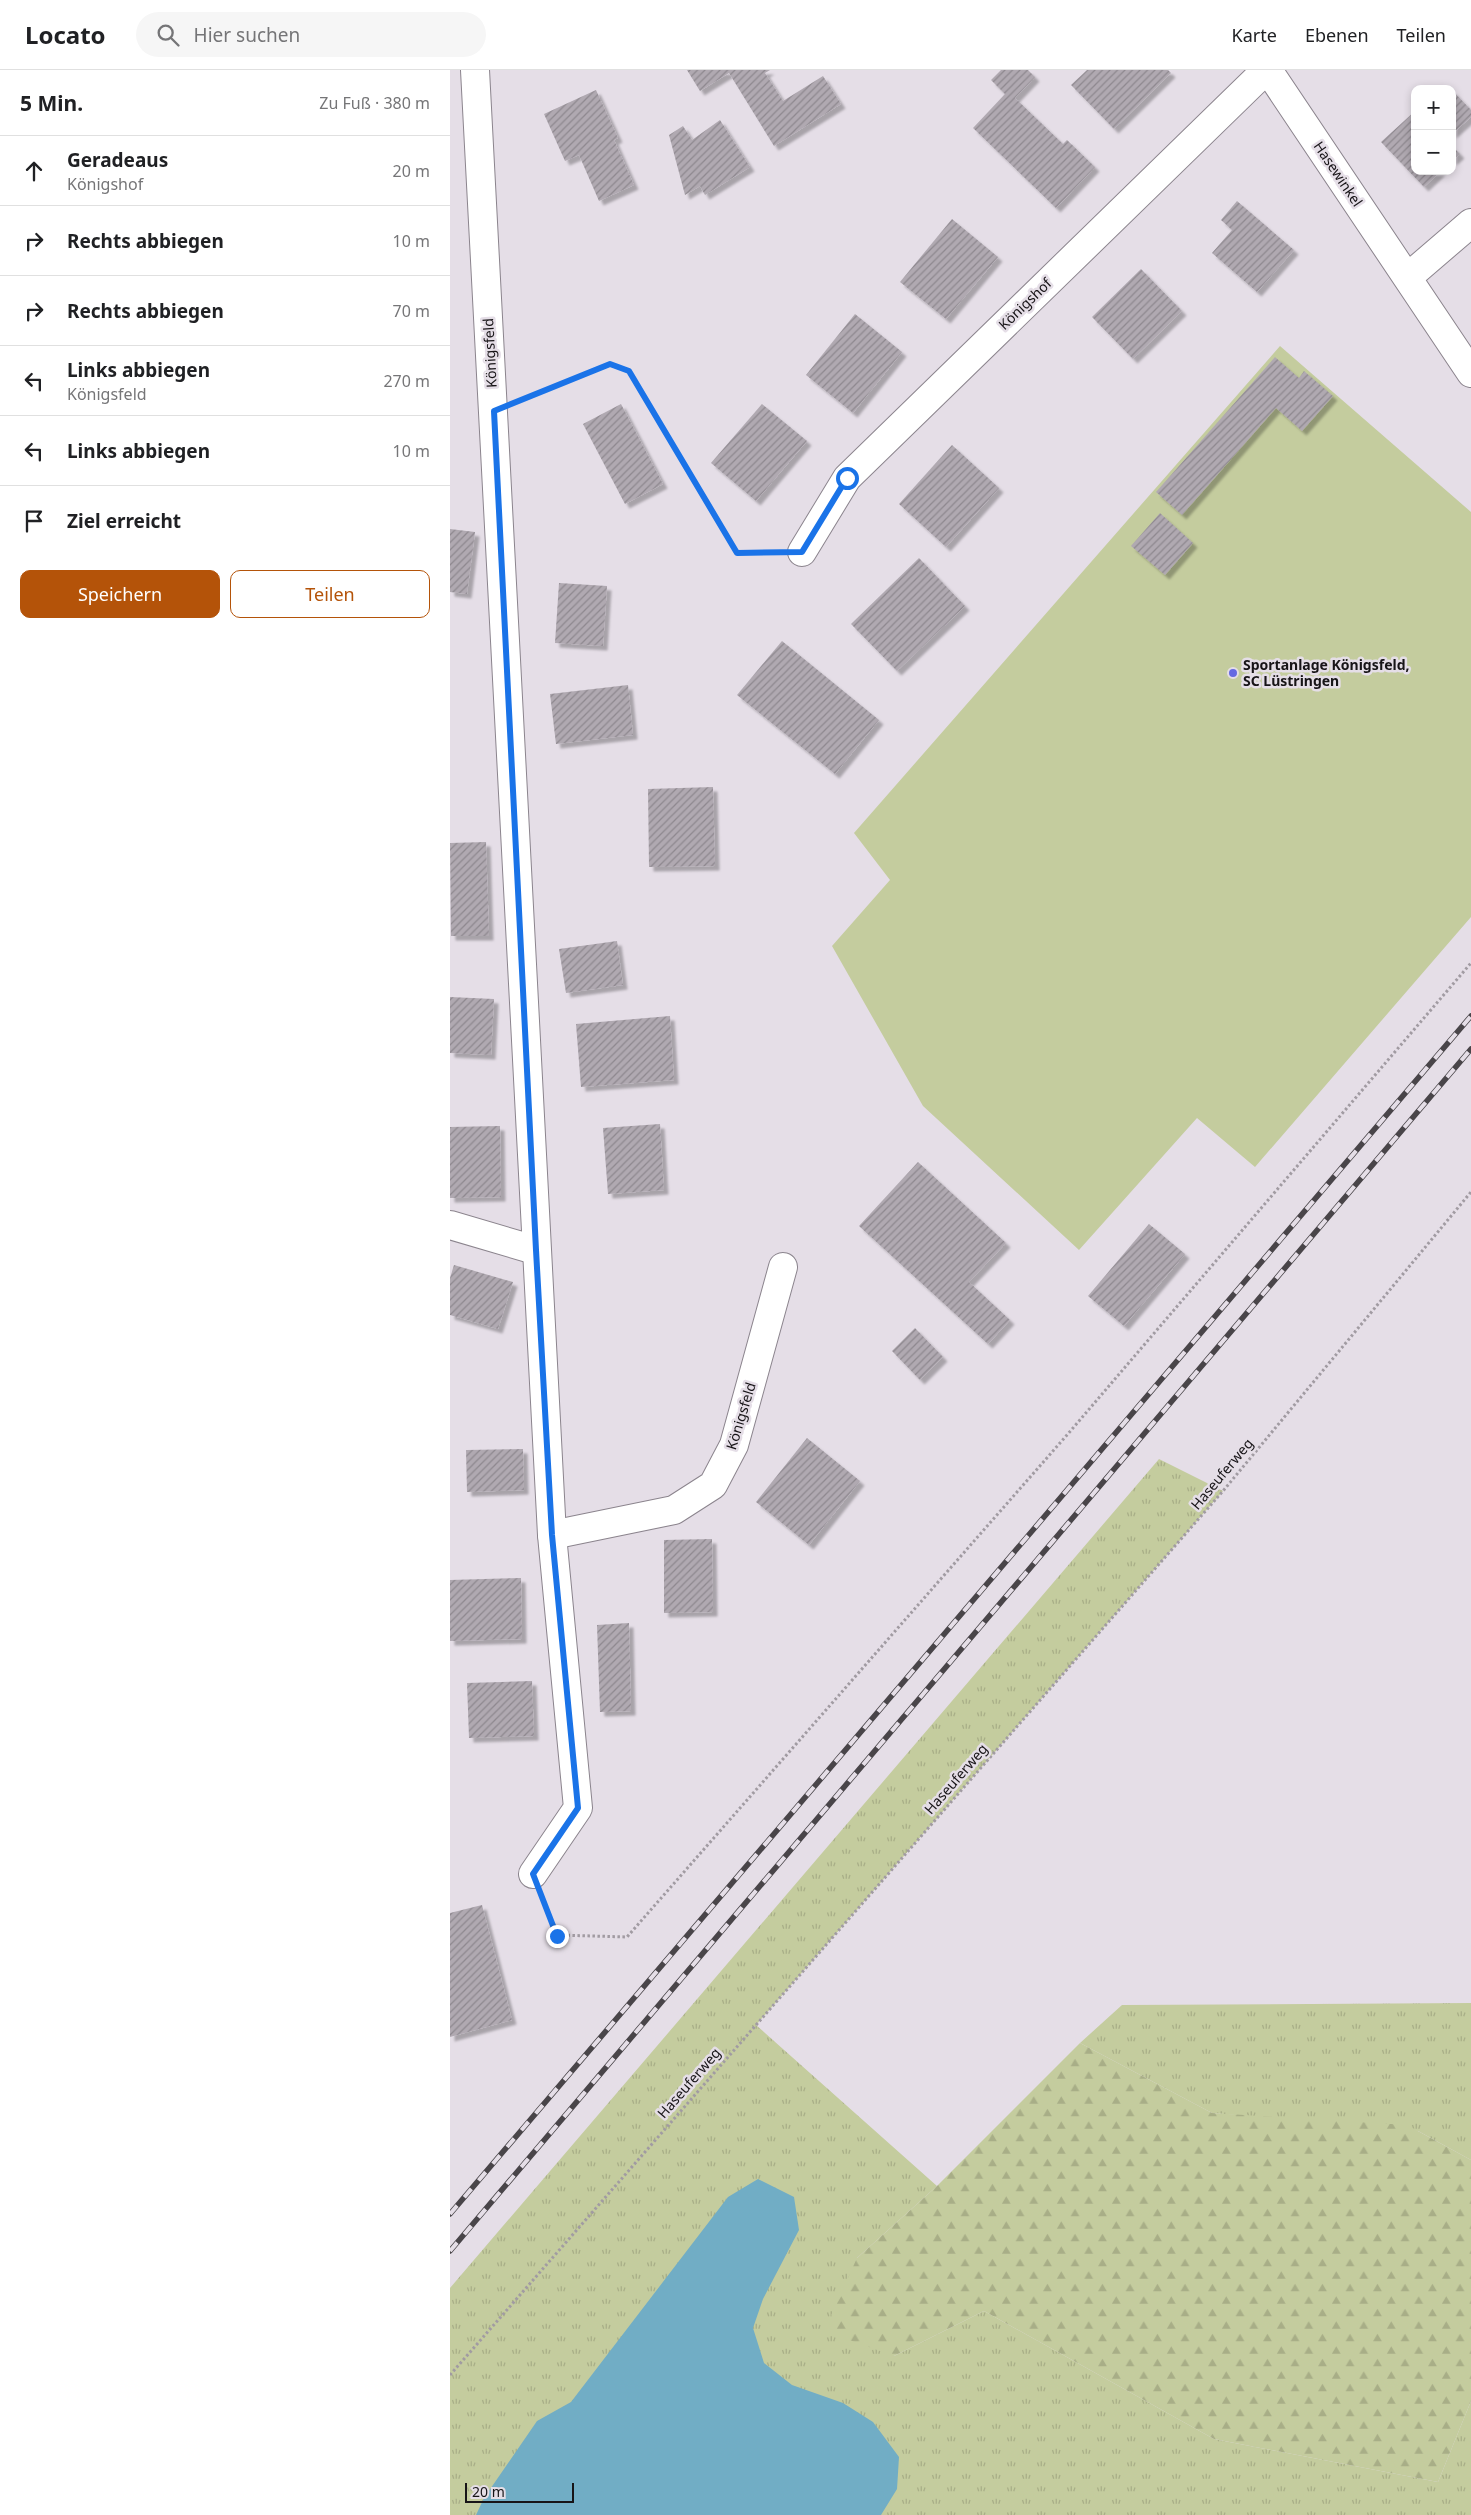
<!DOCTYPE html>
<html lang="de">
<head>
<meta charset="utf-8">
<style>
  :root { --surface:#fff; --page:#f6f6f6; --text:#202124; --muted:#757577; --line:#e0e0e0; --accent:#b45309 }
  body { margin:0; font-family:"Noto Sans",sans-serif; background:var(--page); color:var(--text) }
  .controls { position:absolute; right:15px; top:15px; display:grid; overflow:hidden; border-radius:10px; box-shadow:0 2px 8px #0003 }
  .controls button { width:45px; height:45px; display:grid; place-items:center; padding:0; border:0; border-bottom:1px solid var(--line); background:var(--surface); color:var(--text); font:25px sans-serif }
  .scale { position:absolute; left:15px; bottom:12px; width:109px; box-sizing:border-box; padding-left:5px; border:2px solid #171417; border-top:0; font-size:14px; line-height:18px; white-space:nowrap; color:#171417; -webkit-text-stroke:4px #e5dee7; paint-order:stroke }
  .stop { position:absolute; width:15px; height:15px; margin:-11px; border:4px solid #1a73e8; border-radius:50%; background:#fff }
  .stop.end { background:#1a73e8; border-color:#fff; box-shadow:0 1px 5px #0008 }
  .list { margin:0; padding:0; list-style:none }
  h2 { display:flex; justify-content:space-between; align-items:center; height:65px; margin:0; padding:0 20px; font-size:21px }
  h2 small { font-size:16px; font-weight:400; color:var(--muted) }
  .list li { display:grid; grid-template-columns:32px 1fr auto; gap:15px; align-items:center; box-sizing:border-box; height:70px; padding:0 20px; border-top:1px solid var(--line) }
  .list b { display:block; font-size:19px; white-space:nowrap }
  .list p { margin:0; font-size:16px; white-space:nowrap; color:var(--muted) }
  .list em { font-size:16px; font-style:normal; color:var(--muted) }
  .actions { display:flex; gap:10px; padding:15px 20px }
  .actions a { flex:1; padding:11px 0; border:1px solid var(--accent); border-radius:10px; text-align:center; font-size:18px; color:var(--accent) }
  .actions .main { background:var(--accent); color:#fff }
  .icon { flex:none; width:28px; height:28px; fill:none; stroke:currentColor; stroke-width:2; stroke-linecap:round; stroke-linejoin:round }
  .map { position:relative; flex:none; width:1021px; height:2445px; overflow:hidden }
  header { display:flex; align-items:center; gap:30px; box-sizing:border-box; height:70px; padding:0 25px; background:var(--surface); border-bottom:1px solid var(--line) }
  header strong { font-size:24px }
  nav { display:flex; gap:28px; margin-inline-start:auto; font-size:18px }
  .search { width:350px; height:45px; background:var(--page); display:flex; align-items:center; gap:12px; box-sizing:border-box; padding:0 18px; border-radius:28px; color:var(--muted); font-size:19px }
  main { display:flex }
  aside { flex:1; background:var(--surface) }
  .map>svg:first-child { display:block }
</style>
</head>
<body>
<header>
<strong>Locato</strong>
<div class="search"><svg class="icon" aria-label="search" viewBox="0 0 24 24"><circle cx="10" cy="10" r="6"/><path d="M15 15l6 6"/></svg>Hier suchen</div>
<nav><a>Karte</a><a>Ebenen</a><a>Teilen</a></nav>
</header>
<main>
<aside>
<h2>5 Min.<small>Zu Fuß · 380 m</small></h2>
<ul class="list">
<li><svg class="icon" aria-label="ahead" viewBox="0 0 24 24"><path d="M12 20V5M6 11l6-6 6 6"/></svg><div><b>Geradeaus</b><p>Königshof</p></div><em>20 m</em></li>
<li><svg class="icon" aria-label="right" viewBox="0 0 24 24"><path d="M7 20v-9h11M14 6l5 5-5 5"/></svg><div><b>Rechts abbiegen</b></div><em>10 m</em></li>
<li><svg class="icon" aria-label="right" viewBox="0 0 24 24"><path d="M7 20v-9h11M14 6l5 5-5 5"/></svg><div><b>Rechts abbiegen</b></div><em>70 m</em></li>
<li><svg class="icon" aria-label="left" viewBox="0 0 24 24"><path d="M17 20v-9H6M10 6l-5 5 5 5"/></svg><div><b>Links abbiegen</b><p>Königsfeld</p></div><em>270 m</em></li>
<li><svg class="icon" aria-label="left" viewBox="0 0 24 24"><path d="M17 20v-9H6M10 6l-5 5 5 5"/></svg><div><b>Links abbiegen</b></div><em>10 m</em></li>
<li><svg class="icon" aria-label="arrive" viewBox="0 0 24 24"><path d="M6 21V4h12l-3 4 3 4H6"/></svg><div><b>Ziel erreicht</b></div></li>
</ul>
<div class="actions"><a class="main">Speichern</a><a>Teilen</a></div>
</aside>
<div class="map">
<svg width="1021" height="2445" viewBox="0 0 1021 2445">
  <defs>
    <pattern id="grass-tufts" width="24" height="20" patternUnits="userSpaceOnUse" patternTransform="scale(1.25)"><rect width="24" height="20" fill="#c4cc9e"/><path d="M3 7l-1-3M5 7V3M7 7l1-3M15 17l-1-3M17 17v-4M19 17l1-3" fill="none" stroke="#a8ae87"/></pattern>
    <pattern id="forest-firs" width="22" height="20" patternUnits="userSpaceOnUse" patternTransform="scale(1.25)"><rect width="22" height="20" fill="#c4cc9e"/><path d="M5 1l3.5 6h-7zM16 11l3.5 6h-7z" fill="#a8ae87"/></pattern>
    <pattern id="building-hatch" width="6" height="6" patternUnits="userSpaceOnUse" patternTransform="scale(1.25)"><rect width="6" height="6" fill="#b0a9b1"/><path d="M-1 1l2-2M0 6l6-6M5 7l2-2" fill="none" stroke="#8e888f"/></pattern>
    <filter id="shadow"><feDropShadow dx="4.5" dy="4.5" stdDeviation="1" flood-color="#0004"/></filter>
  </defs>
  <rect width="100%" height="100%" fill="#e5dee7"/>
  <g fill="url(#grass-tufts)">
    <path d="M709,1389L773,1421L306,1955L487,2116L407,2188L444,2286L534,2241L764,2369L988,2412L1021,2331V2445H0V2218Z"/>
    <path d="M1021,1933V2090L968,2061L762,2043L630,1973L672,1935Z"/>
  </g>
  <path fill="url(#forest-firs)" d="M630,1973L762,2043L957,2055L1021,2090V2331L988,2412L764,2369L534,2241L444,2286L374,2261L407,2188L487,2116Z"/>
  <path fill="#c4cc9e" d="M830,276L1021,442V847L805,1097L747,1048L629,1180L473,1036L382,876L440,810L404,763Z"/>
  <path fill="#71adc5" d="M308,2109L344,2127L349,2160L313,2229L303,2258L314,2293L342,2315L393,2333L423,2352L449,2387L447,2419L431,2445H26L34,2428L87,2351L121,2332L278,2127Z"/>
  <g fill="url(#building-hatch)" filter="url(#shadow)">
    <path d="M237,0H320L315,3L333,31L373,6L391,34L324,76L279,3L250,21Z"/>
    <path d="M551,0H578L585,7L565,28L613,74L617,70L645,97L606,138L523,58L555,24L541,10Z"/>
    <path d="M637,0H718L721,3L664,59L621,15Z"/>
    <path d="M146,20L168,68L164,70L184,115L149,131L129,85L115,91L94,44Z"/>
    <path d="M1002,20L1021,40V47L1002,64Z"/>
    <path d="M965,41V101H991L974,117L931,72Z"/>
    <path d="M270,50L300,97L255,125L250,116L235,125L219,65L233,56L242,70Z"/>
    <path d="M1002,76L1010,84L1002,91Z"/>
    <path d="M787,131L844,180L807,222L762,183L782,160L771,150Z"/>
    <path d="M502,149L548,187L496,249L450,212Z"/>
    <path d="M691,199L732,241L683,289L642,247Z"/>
    <path d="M405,244L452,282L403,343L356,305Z"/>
    <path d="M825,287L849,308L854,301L883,326L852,361L826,338L732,445L706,422Z"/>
    <path d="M171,334L213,414L175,434L133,354Z"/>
    <path d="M312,334L357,371L306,431L261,393Z"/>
    <path d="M502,375L549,418L496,477L449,434Z"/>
    <path d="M710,443L743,473L715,505L681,476Z"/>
    <path d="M0,459L25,462L17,524L0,522Z"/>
    <path d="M469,488L515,536L447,601L401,554Z"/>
    <path d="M109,513L157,516L153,576L105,573Z"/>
    <path d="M332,571L429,650L385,704L287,625Z"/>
    <path d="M178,615L183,665L106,674L100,624Z"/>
    <path d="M263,717L265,796L199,797L198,719Z"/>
    <path d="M36,772L39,866H1L0,773Z"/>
    <path d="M167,871L173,915L116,923L109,879Z"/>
    <path d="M0,927L44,929L41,985L0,983Z"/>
    <path d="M220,946L224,1010L131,1017L126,954Z"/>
    <path d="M210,1054L214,1120L158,1124L153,1058Z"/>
    <path d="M50,1056L51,1127L0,1128V1057Z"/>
    <path d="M468,1092L556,1173L519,1212L560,1250L538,1274L409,1156Z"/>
    <path d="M699,1154L735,1184L674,1256L638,1226Z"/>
    <path d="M4,1195L63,1212L48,1259L0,1245V1208Z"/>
    <path d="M465,1258L493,1287L470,1310L442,1281Z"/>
    <path d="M357,1368L410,1411L359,1475L306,1432Z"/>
    <path d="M73,1379L74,1420L17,1422L16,1380Z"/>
    <path d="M262,1469L263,1542L214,1543V1470Z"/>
    <path d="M71,1508L72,1569L0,1571V1510Z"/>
    <path d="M179,1553L181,1641L150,1642L147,1555Z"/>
    <path d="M82,1611L84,1666L19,1668L17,1613Z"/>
    <path d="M32,1835L62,1950L0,1967V1843Z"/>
  </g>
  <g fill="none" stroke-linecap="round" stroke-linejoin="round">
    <defs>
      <g id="minor">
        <path d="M25,0L102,1465L128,1738L83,1804"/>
        <path d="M818,0L1021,303"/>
        <path d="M958,207L1021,153"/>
        <path d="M352,482L397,408L816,0"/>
        <path d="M0,1155L85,1180"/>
        <path d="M102,1465L224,1440L263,1415L284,1375L333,1197"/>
      </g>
    </defs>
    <use href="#minor" stroke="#8b848d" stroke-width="30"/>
    <g stroke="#a19ba2" stroke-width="3" stroke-dasharray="2.5 2.5" stroke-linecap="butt">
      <path d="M74,329L160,294L179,301L287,483L321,482"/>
      <path d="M94,1833L107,1865L177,1867L617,1365L1021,893"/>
      <path d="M0,2305L773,1421L1021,1122"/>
    </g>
    <use href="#minor" stroke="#fff" stroke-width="28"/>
    <defs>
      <g id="rail">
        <path d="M0,2144L1021,946"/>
        <path d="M0,2181L1021,979"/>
      </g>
    </defs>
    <use href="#rail" stroke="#494549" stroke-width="5.5"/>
    <use href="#rail" stroke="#e5dee7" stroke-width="4" stroke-dasharray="11" stroke-linecap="butt"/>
  </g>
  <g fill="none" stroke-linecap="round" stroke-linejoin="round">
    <path stroke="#1a73e8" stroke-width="6" d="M107,1866L83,1804L128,1738L102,1465L86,1180L44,341L160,294L179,301L287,483L352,482L397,408"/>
  </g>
  <circle fill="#6569e2" stroke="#e5dee7" stroke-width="2" cx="783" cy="603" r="5"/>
  <g text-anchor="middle" stroke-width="5" stroke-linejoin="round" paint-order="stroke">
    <g font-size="14" fill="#171417" stroke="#e5dee7">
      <text transform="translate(888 104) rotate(56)" y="5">Hasewinkel</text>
      <text transform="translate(575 234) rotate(-44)" y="5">Königshof</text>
      <text transform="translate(40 283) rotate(-93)" y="5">Königsfeld</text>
      <text transform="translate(291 1346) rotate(-73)" y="5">Königsfeld</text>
      <text transform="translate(772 1404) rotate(-50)" y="5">Haseuferweg</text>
      <text transform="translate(506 1709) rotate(-49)" y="5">Haseuferweg</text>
      <text transform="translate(239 2013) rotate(-49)" y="5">Haseuferweg</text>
    </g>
    <g font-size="14" font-weight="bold" fill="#171417" stroke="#e5dee7" text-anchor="start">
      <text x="793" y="600">Sportanlage Königsfeld,<tspan x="793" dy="16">SC Lüstringen</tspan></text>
    </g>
  </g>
</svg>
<div class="controls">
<button>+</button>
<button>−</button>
</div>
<div class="scale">20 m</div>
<div class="stop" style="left:397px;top:408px"></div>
<div class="stop end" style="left:107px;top:1866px"></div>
</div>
</main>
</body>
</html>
